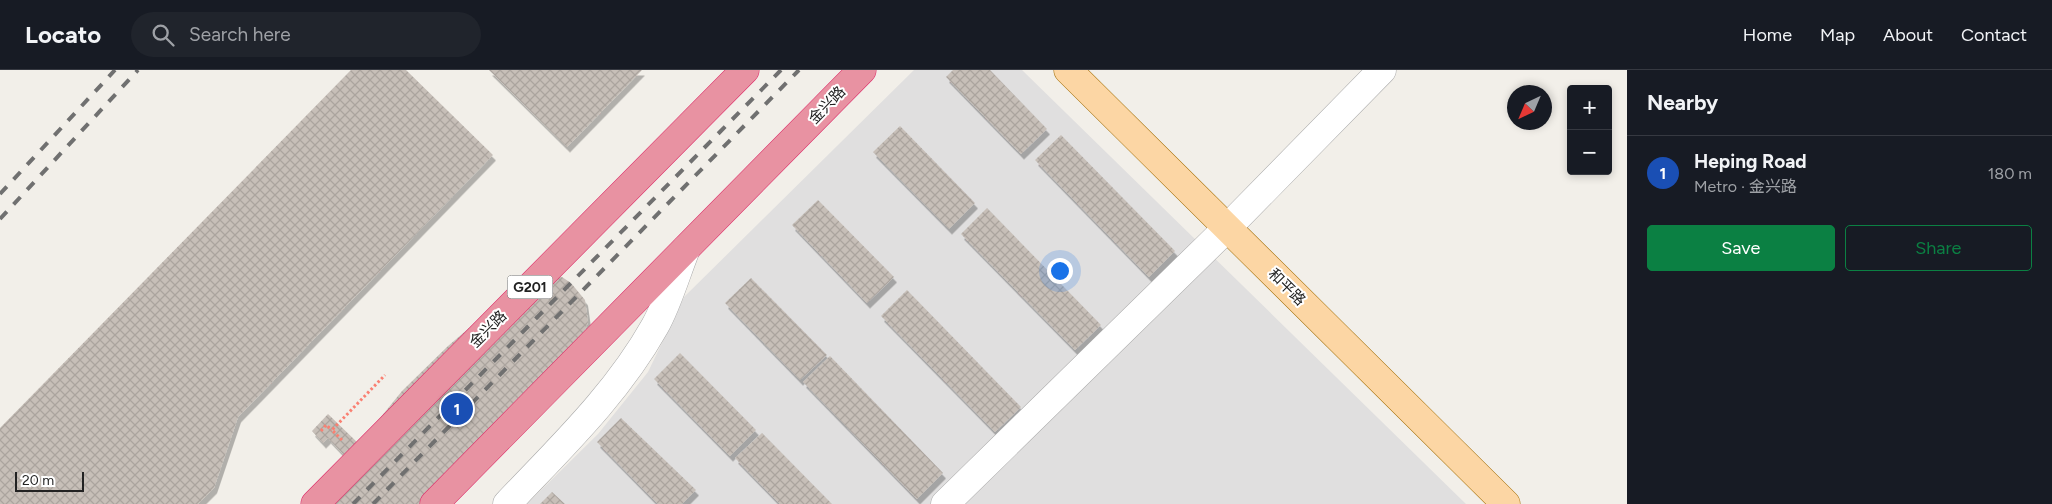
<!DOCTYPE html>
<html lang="en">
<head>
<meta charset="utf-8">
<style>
  :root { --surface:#171b24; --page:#20242c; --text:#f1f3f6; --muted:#9ea1a6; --line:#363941; --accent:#0b8043 }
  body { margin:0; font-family:Figtree,"Noto Sans SC",sans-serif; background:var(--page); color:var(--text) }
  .controls { position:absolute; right:15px; top:15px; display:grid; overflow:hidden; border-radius:5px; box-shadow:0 2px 8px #0003 }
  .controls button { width:45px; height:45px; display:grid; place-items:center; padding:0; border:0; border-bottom:1px solid var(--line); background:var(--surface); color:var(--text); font:25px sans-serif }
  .compass { position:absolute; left:1507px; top:15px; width:45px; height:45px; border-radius:50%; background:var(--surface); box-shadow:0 2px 8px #0003; rotate:224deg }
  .scale { position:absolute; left:15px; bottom:12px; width:69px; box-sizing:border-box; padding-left:5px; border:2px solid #222; border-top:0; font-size:14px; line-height:18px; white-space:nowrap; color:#222; -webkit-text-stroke:4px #fff; paint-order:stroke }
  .you { position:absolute; left:1059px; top:200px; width:18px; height:18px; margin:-12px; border:4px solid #fff; border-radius:50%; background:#1a73e8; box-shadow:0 0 0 8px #1a73e833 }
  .badge { display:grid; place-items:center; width:32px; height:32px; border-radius:50%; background:var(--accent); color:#fff; font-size:16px; font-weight:700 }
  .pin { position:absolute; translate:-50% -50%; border:2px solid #fff; box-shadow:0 1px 5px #0006 }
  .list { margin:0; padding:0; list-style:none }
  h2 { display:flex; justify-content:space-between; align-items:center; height:65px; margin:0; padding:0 20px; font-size:21px }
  h2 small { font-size:16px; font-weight:400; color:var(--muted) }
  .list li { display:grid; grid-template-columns:32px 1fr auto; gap:15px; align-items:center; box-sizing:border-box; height:75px; padding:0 20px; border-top:1px solid var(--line) }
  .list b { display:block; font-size:19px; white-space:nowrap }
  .list p { margin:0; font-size:16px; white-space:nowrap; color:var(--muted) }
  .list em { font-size:16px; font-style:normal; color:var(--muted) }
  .actions { display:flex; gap:10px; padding:15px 20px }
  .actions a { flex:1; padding:11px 0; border:1px solid var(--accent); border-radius:5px; text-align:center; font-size:18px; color:var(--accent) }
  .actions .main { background:var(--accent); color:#fff }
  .icon { flex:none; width:28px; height:28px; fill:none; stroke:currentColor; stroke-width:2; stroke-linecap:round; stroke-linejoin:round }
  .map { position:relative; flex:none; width:1627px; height:434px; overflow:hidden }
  header { display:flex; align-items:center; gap:30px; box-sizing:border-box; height:70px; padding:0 25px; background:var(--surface); border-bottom:1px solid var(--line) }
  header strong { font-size:24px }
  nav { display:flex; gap:28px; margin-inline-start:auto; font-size:18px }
  .search { width:350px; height:45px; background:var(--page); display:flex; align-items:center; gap:12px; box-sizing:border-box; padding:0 18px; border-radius:28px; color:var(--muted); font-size:19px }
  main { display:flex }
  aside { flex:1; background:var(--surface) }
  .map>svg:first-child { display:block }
</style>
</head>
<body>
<header>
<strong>Locato</strong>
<div class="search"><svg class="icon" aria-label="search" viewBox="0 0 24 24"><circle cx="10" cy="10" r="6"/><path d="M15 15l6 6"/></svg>Search here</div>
<nav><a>Home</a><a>Map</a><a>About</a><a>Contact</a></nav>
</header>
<main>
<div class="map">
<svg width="1627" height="434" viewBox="0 0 1627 434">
  <defs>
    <pattern id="building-cross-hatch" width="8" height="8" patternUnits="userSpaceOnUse" patternTransform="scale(1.25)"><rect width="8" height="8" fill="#c7bfb8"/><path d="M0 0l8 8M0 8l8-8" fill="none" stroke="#aba49e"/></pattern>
    <filter id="shadow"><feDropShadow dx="3" dy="5.5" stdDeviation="0" flood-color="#0004"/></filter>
  </defs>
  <rect width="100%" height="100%" fill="#f2efe9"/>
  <path fill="#e0dfdf" d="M914,0H1022L1466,434H527L598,364L648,302L684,227Z"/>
  <g fill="url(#building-cross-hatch)" filter="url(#shadow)">
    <path d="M351,0H406L493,85L238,347L214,418L198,434H0V358Z"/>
    <path d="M489,0H642L567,77Z"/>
    <path d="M953,0H990L1047,59L1021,84L946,7Z"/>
    <path d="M900,56L975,133L949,159L873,82Z"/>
    <path d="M1061,65L1175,181L1149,207L1035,90Z"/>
    <path d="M818,130L894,207L867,233L792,155Z"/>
    <path d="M987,138L1101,255L1075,280L961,164Z"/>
    <path d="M552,204L562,207L571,213L585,230L588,252L584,263L429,434H323L347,388L328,368L323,373L312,361L328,344L359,374L402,321L448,276L517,217Z"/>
    <path d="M751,208L827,285L800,310L725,233Z"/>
    <path d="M907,220L1021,337L995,362L881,246Z"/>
    <path d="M680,283L756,360L730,386L654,309Z"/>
    <path d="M830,286L943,403L917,429L803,312Z"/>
    <path d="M621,348L696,420L682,434H658L597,372Z"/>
    <path d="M762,363L832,434H780L735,388Z"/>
    <path d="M552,422L565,434H540Z"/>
  </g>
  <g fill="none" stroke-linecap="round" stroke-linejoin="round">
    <defs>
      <g id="minor">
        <path d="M507,434C560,378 617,324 655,256C668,233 676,204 686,179"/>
        <path d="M945,434L1227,158L1382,0"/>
      </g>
      <path id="major" d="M1068,0L1506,434"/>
      <g id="highway">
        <path d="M315,434L745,0"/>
        <path d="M434,434L862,0"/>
      </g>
    </defs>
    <use href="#minor" stroke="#a9a9a9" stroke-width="29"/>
    <use href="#major" stroke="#a06b00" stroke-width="29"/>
    <use href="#highway" stroke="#dc2a67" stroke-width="29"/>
    <g stroke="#fa8072" stroke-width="3" stroke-dasharray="2.5 2.5" stroke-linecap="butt">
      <path d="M321,361L326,355L332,360"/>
      <path d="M342,370L332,360L385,305"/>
    </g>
    <use href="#minor" stroke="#fff" stroke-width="28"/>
    <use href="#major" stroke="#fcd6a4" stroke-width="28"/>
    <use href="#highway" stroke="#e892a2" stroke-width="28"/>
    <g stroke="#707070" stroke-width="4" stroke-dasharray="10 10" stroke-linecap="butt">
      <path d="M0,124L115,0"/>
      <path d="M0,149L138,0"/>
      <path d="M353,434L781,0"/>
      <path d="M373,434L799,0"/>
    </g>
  </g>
  <g text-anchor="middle" stroke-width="4" stroke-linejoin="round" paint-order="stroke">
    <rect fill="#fff" stroke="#646464" stroke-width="1" x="507.5" y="205.5" width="45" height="23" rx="4"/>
    <g font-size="14" font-weight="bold" fill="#222">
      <text x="530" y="222">G201</text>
    </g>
    <g font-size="15" fill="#222" stroke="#fff">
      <text transform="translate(827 35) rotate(-46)" y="5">金兴路</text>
      <text transform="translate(1287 217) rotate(45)" y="5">和平路</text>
      <text transform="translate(488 259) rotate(-45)" y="5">金兴路</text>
    </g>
  </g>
</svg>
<div class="controls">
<button>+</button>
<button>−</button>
</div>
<svg class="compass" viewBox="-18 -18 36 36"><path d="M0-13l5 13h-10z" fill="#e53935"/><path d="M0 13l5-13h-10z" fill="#9ea1a6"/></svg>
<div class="scale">20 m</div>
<div class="you"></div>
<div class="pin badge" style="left:457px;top:339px;background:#1a4fb4">1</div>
</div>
<aside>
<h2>Nearby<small></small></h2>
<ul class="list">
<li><span class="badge" style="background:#1a4fb4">1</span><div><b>Heping Road</b><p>Metro · 金兴路</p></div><em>180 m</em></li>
</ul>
<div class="actions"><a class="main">Save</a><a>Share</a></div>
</aside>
</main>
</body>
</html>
